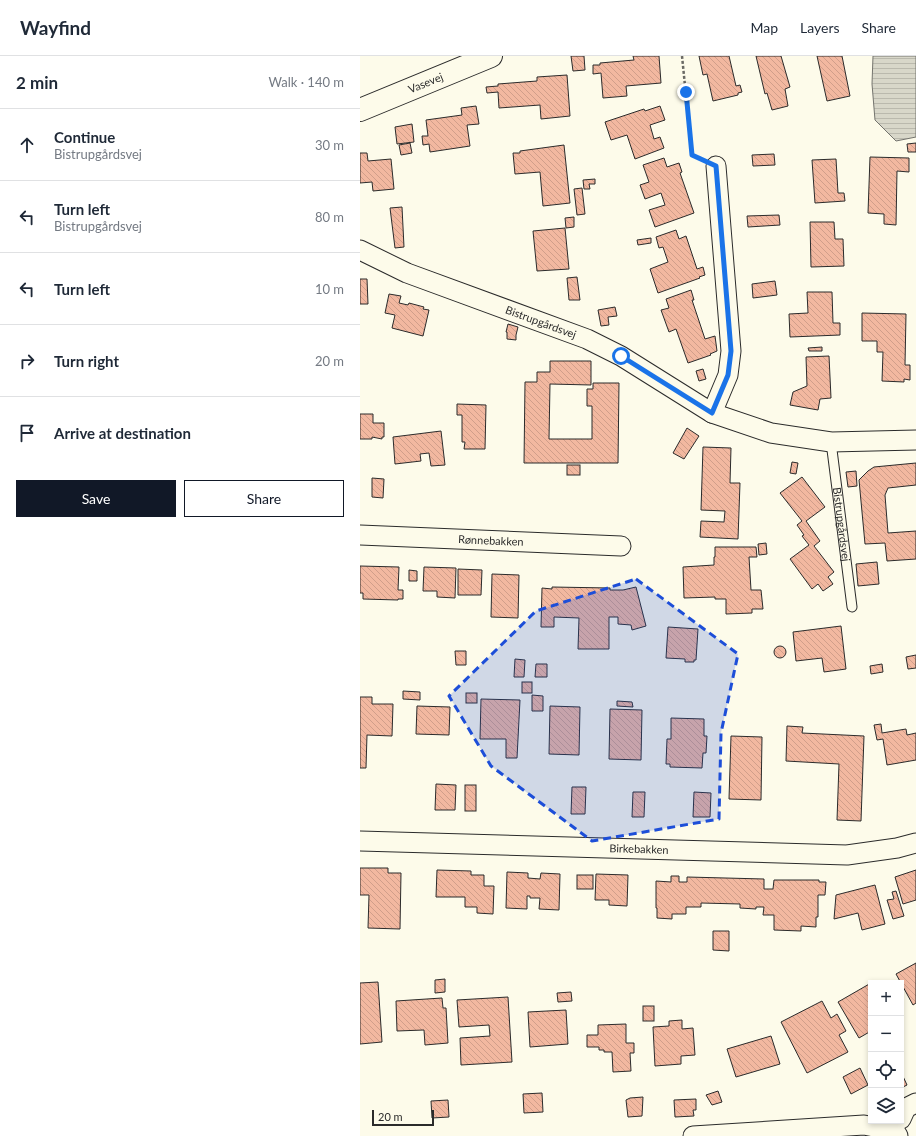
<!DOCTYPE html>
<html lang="en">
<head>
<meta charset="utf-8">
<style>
  :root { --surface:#fff; --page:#f6f6f7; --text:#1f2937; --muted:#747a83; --line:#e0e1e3; --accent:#111827 }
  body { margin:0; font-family:Lato,sans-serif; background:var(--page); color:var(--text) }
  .controls { position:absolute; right:12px; bottom:12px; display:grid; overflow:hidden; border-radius:0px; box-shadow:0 2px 6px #0003 }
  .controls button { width:36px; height:36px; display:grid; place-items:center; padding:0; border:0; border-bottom:1px solid var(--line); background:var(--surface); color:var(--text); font:20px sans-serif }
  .scale { position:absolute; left:12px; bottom:10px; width:62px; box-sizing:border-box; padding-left:4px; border:2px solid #2b2b2b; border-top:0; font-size:11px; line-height:14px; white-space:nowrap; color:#2b2b2b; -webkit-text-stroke:3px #fdfbea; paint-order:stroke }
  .stop { position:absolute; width:12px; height:12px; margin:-9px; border:3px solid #1a73e8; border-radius:50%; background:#fff }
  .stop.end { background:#1a73e8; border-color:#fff; box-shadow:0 1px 4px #0008 }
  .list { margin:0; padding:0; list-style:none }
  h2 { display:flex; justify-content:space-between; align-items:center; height:52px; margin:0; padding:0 16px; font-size:17px }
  h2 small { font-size:13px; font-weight:400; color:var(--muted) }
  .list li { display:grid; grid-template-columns:26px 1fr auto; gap:12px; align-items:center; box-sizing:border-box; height:72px; padding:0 16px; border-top:1px solid var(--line) }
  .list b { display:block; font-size:15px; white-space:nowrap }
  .list p { margin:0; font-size:13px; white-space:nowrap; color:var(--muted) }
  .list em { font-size:13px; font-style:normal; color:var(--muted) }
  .actions { display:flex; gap:8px; padding:12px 16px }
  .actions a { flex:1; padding:9px 0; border:1px solid var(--accent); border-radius:0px; text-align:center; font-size:14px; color:var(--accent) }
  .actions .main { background:var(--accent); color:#fff }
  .icon { flex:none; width:22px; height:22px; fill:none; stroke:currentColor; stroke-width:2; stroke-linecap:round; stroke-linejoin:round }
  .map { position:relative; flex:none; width:556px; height:1080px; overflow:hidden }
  header { display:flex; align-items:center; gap:24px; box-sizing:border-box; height:56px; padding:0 20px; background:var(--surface); border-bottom:1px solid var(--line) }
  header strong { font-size:19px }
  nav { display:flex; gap:22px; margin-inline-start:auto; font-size:14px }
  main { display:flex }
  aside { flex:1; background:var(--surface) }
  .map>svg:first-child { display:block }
</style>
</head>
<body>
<header>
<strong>Wayfind</strong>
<nav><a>Map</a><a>Layers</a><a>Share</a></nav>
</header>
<main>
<aside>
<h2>2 min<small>Walk · 140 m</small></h2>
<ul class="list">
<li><svg class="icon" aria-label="ahead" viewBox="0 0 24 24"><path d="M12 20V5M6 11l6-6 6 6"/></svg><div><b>Continue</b><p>Bistrupgårdsvej</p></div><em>30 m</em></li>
<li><svg class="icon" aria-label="left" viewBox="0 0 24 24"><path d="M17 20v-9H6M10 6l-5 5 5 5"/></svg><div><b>Turn left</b><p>Bistrupgårdsvej</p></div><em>80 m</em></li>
<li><svg class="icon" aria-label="left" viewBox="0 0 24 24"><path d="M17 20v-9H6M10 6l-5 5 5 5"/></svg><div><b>Turn left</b></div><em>10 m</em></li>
<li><svg class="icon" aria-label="right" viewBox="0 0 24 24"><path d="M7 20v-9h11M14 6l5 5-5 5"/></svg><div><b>Turn right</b></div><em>20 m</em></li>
<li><svg class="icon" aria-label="arrive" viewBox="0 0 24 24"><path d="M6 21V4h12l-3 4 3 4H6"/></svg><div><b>Arrive at destination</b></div></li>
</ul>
<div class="actions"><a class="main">Save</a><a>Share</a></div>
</aside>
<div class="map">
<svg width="556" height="1080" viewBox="0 0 556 1080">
  <defs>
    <pattern id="water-rules" width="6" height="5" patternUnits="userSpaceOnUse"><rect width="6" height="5" fill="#d8d7c9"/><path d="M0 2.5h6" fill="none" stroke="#bab9ad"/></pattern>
    <pattern id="building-back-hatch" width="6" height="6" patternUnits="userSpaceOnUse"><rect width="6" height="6" fill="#f2b8a0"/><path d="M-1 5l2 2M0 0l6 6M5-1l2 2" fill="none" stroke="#d09e8a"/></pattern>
  </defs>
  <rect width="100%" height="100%" fill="#fdfbea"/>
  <path fill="url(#water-rules)" stroke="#74746e" d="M513,0H556V81L536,85L515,64L512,28Z"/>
  <g fill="url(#building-back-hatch)" stroke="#2b2b2b">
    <path d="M211,0H224L225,14L213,15Z"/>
    <path d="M273,0H299L301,27L266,30L267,40L243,42L241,17L233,18V9H240V7L274,4Z"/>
    <path d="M339,0H369L376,30L380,29L382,36L378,37V39L353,45L347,18L343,19Z"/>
    <path d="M396,0H421L430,31L425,33L428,50L412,54L407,37L405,38Z"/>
    <path d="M457,0H482L490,40L467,45Z"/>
    <path d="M207,19L210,60L181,63L180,49L139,52L138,36L127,37L126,31L138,30V28L177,25V21Z"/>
    <path d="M116,50L119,68L107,69L110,90L70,96L69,88L63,89L62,80H68L66,64L102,59L101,52Z"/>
    <path d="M300,50L305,64L290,69L294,83L300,81L304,92L275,103L267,79L251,84L245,66L284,53L285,55Z"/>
    <path d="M52,68L54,86L37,88L35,71Z"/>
    <path d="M50,87L52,97L41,99L39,89Z"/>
    <path d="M556,87V96H548L547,88Z"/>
    <path d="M204,89L210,147L183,150L180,116L155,118L153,97H160V95Z"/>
    <path d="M0,97H7L8,105L31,103L34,133L13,135L12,126L0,127Z"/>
    <path d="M414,98L415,109L393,110L392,99Z"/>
    <path d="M510,101L549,102V116L537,115L536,169L524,168V158L508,157Z"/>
    <path d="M304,102L307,111L319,107L322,116L320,117L334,157L295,171L289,154L305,149L301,137L285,143L280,129L289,126L283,109Z"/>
    <path d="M476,103L478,137H484L485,145L455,147L452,104Z"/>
    <path d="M235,123V128H229L230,133H224L223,124Z"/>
    <path d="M222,132L225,158L217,159L214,133Z"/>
    <path d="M42,151L44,191L35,192L30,152Z"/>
    <path d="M419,159L420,169L388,171L387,160Z"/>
    <path d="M214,161V171L206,172L205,162Z"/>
    <path d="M450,166H474L475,183H483L484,210L451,211Z"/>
    <path d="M205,172L209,213L177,215L173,175Z"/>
    <path d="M316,174L319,183L326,180L337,213L343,211L345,219L339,221L340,222L298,237L290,213L308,206L303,191L299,192L296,181Z"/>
    <path d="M291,182V187L278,189L277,184Z"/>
    <path d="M217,221L220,244H209L207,222Z"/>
    <path d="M0,223H7L8,248H0Z"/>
    <path d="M415,225L417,239L393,242L392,228Z"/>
    <path d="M331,234L334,244H332L345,283L355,280L357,295L350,298L351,299L328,307L316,273L309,276L301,254L309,252L306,243Z"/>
    <path d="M447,236H472L473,267H480V279L430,281L429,258L448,257Z"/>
    <path d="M29,238L41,240L39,247L48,249L49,247L64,251L63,253L69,254L63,280L32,272L35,259L25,257Z"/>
    <path d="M255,251L257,260L248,261L249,269L241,270L238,254Z"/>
    <path d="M502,257L546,258L545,309H550V324L544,323V326L522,325L523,296H517V285H502Z"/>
    <path d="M148,268L158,271L156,279V284L147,283V276H146Z"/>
    <path d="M462,291V295H449L448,292Z"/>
    <path d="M469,300L471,342L460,343L458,354L430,349L433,336L447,330L446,301Z"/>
    <path d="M190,305H231V329L190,328L189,383H232V350H227V333H233V327H259L258,407H164L165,326H177V316H190Z"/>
    <path d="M343,313L346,323L339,325L336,315Z"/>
    <path d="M97,348L126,349L125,393H104L105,386H102V359H97Z"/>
    <path d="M0,358H13V367H24V381H22V383L12,381V383H0Z"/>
    <path d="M327,372L339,380L324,403L313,397Z"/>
    <path d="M81,375L85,409L71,410L69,397L60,398L61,405L35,408L33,381Z"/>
    <path d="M343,391L371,392L370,427H380L378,483L340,481L341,465L364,466L365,455L341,454Z"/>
    <path d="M432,406L438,407L436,418L430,417Z"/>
    <path d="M556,407V429L528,432L525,439L528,477L556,475V503L527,505L525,487L505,488L499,424L508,415L514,411Z"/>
    <rect x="207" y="409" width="13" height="10"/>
    <path d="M496,415L497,430L488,431L486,416Z"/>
    <path d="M442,421L465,451L446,465L460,485L454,490L474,516L468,521L473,528L463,535L458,528L452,533L430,503L449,489L442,480L444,479L437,469L442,465L420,437Z"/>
    <path d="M12,422L24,423L23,442L12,441Z"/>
    <path d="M406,487L407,498L399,499L398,488Z"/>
    <path d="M355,491H396L397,501H389L391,534H401L403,553H392V557L366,558V543H355V541L324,542L323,511L354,509V501H355Z"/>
    <path d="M517,506L519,528L498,530L496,508Z"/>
    <path d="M0,510L39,511L38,534H43V543H38V544L3,543V537H0Z"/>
    <path d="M64,511L96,512L95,542L77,541V535H63Z"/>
    <path d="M98,513L122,514L121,539H98Z"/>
    <path d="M49,514L57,515V525H49Z"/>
    <path d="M132,518L159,519L158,562L131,561Z"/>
    <path d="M192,531L250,532V534H263L276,531L286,570L272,574L271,569L258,568V561H249V593H218L219,562L194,561V571H181L182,532L192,533Z"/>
    <path d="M481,570L486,613L464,616L462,602L436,605L433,576Z"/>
    <path d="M308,571L338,573L336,604H334V606H325V603L306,602Z"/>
    <circle cx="420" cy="596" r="6"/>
    <path d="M95,595H106V609H96Z"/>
    <path d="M556,599V612L548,613L546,601Z"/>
    <path d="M155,603L165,604L164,621H154Z"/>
    <path d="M176,608H187V621H175Z"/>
    <path d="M522,608L523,616L511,618L510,610Z"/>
    <rect x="162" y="626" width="10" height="11"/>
    <path d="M43,635L60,636V644L43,643Z"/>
    <rect x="106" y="637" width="11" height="10"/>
    <path d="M172,639L183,640V655H172Z"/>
    <path d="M0,641H12V648H33L32,680L7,679L6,712H0Z"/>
    <path d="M121,643L160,644L157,702H146V683H120Z"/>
    <path d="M257,645L272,646L273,651L257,650Z"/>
    <path d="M57,650L90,651L89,679L56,678Z"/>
    <path d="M190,650L220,651L219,699L189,698Z"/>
    <path d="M250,653L282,654L281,704L249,703Z"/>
    <path d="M311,662L344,663V680H347L346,697H343L342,712L310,711V708H306L307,683H311Z"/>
    <path d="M521,668L522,677L546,673L547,679L556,677V704L527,709L523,683L517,684L514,669Z"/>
    <path d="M427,670L443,671L442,677L504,680L501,765L477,764L479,708L426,705Z"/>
    <path d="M371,680L402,681L401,744L369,743Z"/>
    <path d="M76,728L96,729L95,754H75Z"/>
    <rect x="105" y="729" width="11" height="26"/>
    <path d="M212,731H226L225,758H211Z"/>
    <path d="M273,736H285L284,761H272Z"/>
    <path d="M334,736L351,737L350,761H333Z"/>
    <path d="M0,812H28V817H41L40,873L8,872L9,839H0Z"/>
    <path d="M77,814L111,815V819H124V830H134L133,858L117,857V851H105V841H76Z"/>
    <path d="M556,814V844L543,848L535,821Z"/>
    <path d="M147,816L168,817V822L180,823L181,817L200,818L199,854L179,853L180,842H170V840H167V853L146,852Z"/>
    <path d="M236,818L268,819L267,850L249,849V844H235Z"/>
    <rect x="217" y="819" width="16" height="14"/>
    <path d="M311,820H319V826H327V821L404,823V833H413L414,824H459V826H466L465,839H458V861H456V871L441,870V875L414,874V859H403L404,851H396V853L380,852V848L341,847V851H326V858H312V863L297,862V852H296V825L311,826Z"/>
    <path d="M515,829L525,868L502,874L498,857L474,863L476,839Z"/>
    <path d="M536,835L544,860L533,863L527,844L534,843L532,836Z"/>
    <path d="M353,875H369V895L353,894Z"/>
    <path d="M556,907V947L553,949L536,918Z"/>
    <path d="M85,923V936L75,937V924Z"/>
    <path d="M18,926L22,986L0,988V927Z"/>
    <path d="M511,927V975L499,982L478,946Z"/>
    <path d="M211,936L212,945L198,946L197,937Z"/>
    <path d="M148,941L152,1006L101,1009L100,982L130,980L129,969L99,971L97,944Z"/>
    <path d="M82,942L83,952H86L88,987L65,989L64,974L37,975L36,945Z"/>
    <path d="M462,945L471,962L477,958L486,975L479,979L488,996L447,1017L421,966Z"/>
    <rect x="283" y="950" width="11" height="15"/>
    <path d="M206,954L208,988L170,991L168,956Z"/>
    <path d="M322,964V973L333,972L335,999L321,1000V1008L295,1010L293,971L309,970V965Z"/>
    <path d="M266,968V987H274V997H270L271,1015L253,1016L252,996H244V994H239V991H227V979H238V969Z"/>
    <path d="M411,980L420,1008L376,1021L367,993Z"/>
    <path d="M500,1012L508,1029L491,1038L483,1021Z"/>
    <path d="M541,1016L547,1029L541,1032Z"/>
    <path d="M358,1035L362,1046L352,1049L346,1039Z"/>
    <path d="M182,1037L183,1056L164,1057L163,1038Z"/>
    <path d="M283,1041L282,1060L268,1061L266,1044L270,1042Z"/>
    <path d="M336,1043V1054H333L334,1060L315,1061L314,1044Z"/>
    <path d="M88,1044L89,1061L72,1062L71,1045Z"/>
  </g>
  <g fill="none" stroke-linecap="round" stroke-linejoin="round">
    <defs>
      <g id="service">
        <path id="s1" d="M471,386L492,551"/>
      </g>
      <g id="minor">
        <path id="s2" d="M0,194L47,217L227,283L261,300L352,357L411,377L471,386L556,384"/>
        <path d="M352,357L368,319L371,295L356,110"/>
        <path id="s3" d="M0,479L261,490"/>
        <path id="s4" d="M0,785L487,799L537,792L556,787"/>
        <path d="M541,1063L546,1052L556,1047"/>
        <path d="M333,1080L504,1069L535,1075L538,1080"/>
      </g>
      <g id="tertiary">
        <path id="s5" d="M0,54L131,0"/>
      </g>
    </defs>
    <use href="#service" stroke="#2b2b2b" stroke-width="11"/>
    <use href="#minor" stroke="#2b2b2b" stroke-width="21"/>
    <use href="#tertiary" stroke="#2b2b2b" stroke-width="24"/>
    <path stroke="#6a6964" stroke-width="2.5" stroke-dasharray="3 2" stroke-linecap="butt" d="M322,0L332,99L340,102"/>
    <use href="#service" stroke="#fdfbea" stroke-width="9"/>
    <use href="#minor" stroke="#fdfbea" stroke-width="19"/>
    <use href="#tertiary" stroke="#fdfbea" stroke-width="22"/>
  </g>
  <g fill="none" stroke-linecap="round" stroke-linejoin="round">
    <path stroke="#1a73e8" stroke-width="5" d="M261,300L352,357L368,319L371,295L356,110L332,99L326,36"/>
  </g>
  <path fill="#1d4ed8" fill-opacity="0.2" stroke="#1d4ed8" stroke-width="3" stroke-dasharray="8 5" stroke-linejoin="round" d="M276,523L378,598L361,677L359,763L232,785L131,710L89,640L176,555Z"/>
  <g text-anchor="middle" stroke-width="3" stroke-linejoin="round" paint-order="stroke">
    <g font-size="11" fill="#2b2b2b" stroke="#fdfbea">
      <text dy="4" stroke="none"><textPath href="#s5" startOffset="71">Vasevej</textPath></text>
      <text dy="4" stroke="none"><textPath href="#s2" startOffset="195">Bistrupgårdsvej</textPath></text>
      <text dy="4" stroke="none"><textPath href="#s1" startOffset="83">Bistrupgårdsvej</textPath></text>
      <text dy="4" stroke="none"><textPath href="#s3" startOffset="131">Rønnebakken</textPath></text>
      <text dy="4" stroke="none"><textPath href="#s4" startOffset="279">Birkebakken</textPath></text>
    </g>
  </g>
</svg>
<div class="controls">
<button>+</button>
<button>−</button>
<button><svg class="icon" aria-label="locate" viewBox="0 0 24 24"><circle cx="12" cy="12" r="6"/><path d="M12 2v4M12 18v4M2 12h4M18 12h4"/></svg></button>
<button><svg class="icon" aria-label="layers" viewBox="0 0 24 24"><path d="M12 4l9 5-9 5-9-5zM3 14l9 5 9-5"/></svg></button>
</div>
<div class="scale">20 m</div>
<div class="stop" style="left:261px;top:300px"></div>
<div class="stop end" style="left:326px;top:36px"></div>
</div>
</main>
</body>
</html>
